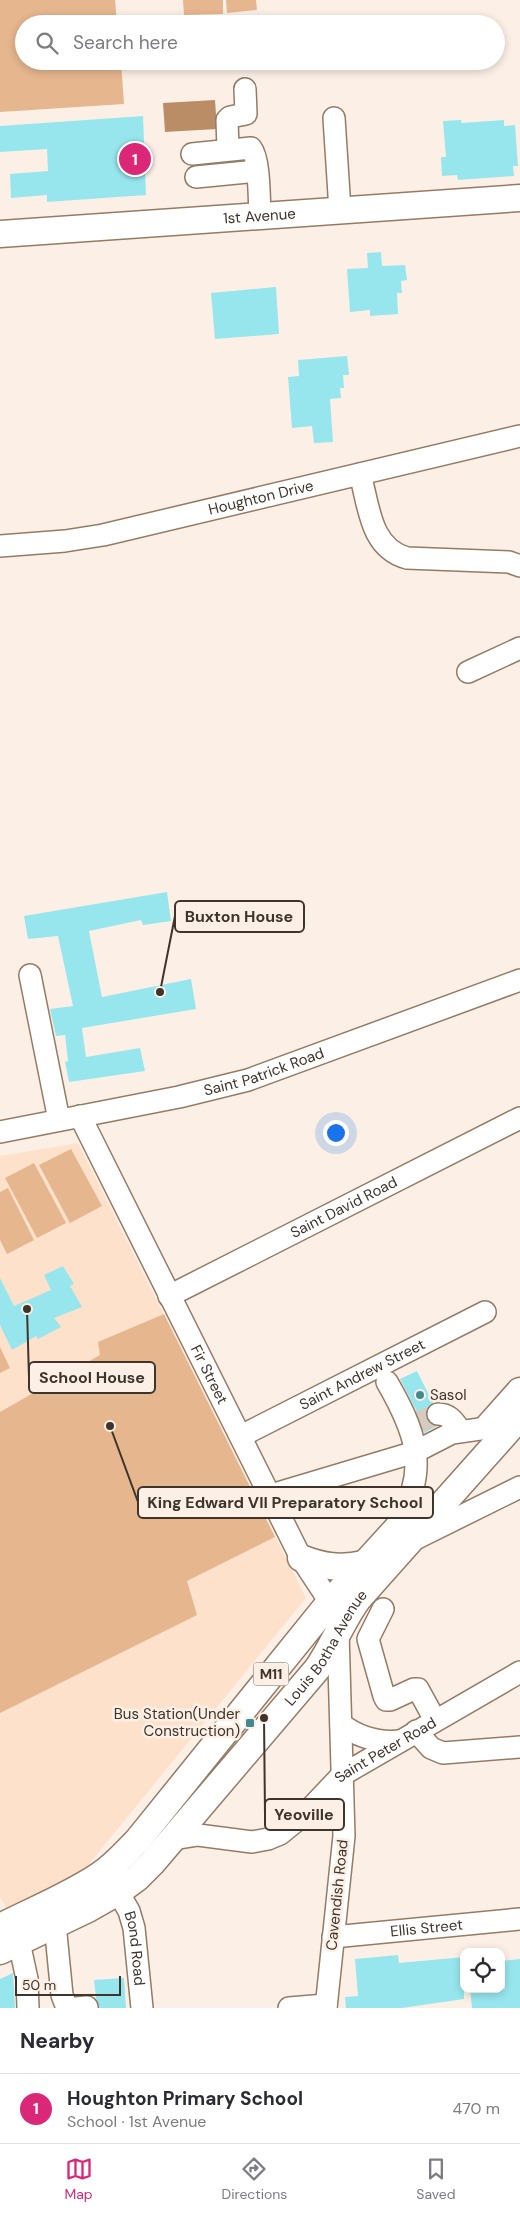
<!DOCTYPE html>
<html lang="en">
<head>
<meta charset="utf-8">
<style>
  :root { --surface:#fff; --page:#f2f2f3; --text:#2b2b33; --muted:#7c7c81; --line:#e1e1e2; --accent:#db2777 }
  body { margin:0; font-family:"DM Sans",sans-serif; background:var(--page); color:var(--text) }
  .controls { position:absolute; right:15px; bottom:15px; display:grid; overflow:hidden; border-radius:10px; box-shadow:0 2px 8px #0003 }
  .controls button { width:45px; height:45px; display:grid; place-items:center; padding:0; border:0; border-bottom:1px solid var(--line); background:var(--surface); color:var(--text); font:25px sans-serif }
  .scale { position:absolute; left:15px; bottom:12px; width:106px; box-sizing:border-box; padding-left:5px; border:2px solid #3f342b; border-top:0; font-size:14px; line-height:18px; white-space:nowrap; color:#3f342b; -webkit-text-stroke:4px #fcf0e6; paint-order:stroke }
  .you { position:absolute; left:335px; top:1132px; width:18px; height:18px; margin:-12px; border:4px solid #fff; border-radius:50%; background:#1a73e8; box-shadow:0 0 0 8px #1a73e833 }
  .badge { display:grid; place-items:center; width:32px; height:32px; border-radius:50%; background:var(--accent); color:#fff; font-size:16px; font-weight:700 }
  .pin { position:absolute; translate:-50% -50%; border:2px solid #fff; box-shadow:0 1px 5px #0006 }
  .list { margin:0; padding:0; list-style:none }
  h2 { display:flex; justify-content:space-between; align-items:center; height:65px; margin:0; padding:0 20px; font-size:21px }
  h2 small { font-size:16px; font-weight:400; color:var(--muted) }
  .list li { display:grid; grid-template-columns:32px 1fr auto; gap:15px; align-items:center; box-sizing:border-box; height:70px; padding:0 20px; border-top:1px solid var(--line) }
  .list b { display:block; font-size:19px; white-space:nowrap }
  .list p { margin:0; font-size:16px; white-space:nowrap; color:var(--muted) }
  .list em { font-size:16px; font-style:normal; color:var(--muted) }
  .icon { flex:none; width:28px; height:28px; fill:none; stroke:currentColor; stroke-width:2; stroke-linecap:round; stroke-linejoin:round }
  .map { position:relative; flex:none; width:520px; height:2008px; overflow:hidden }
  .search { position:absolute; background:var(--surface); box-shadow:0 2px 8px #0003; left:15px; right:15px; top:15px; height:55px; display:flex; align-items:center; gap:12px; box-sizing:border-box; padding:0 18px; border-radius:28px; color:var(--muted); font-size:19px }
  .sheet { height:135px; background:var(--surface) }
  nav { display:flex; justify-content:space-around; align-items:center; box-sizing:border-box; height:70px; border-top:1px solid var(--line); background:var(--surface); font-size:14px; color:var(--muted) }
  nav a { display:grid; justify-items:center; gap:2px }
  nav .on { color:var(--accent) }
  .map>svg:first-child { display:block }
</style>
</head>
<body>
<div class="map">
<svg width="520" height="2008" viewBox="0 0 520 2008">
  <rect width="100%" height="100%" fill="#fcf0e6"/>
  <path fill="#fde1ca" d="M78,1143L306,1598L85,1869L7,1909L0,1897V1156Z"/>
  <g fill="#e6b68e">
    <path d="M0,0H115L117,24H24V61H121L124,104L0,112Z"/>
    <path d="M183,0H223V14L184,15Z"/>
    <path d="M226,0H256L257,10L227,13Z"/>
    <path d="M258,17L259,24H178V23Z"/>
    <path d="M181,61H262V62L182,69Z"/>
    <path d="M71,1149L102,1206L70,1223L39,1165Z"/>
    <path d="M34,1163L66,1223L37,1238L5,1178Z"/>
    <path d="M8,1188L34,1240L7,1254L0,1240V1192Z"/>
    <path d="M164,1314L275,1537L187,1581L197,1615L0,1713V1412L100,1355L98,1342Z"/>
    <path d="M0,1347L10,1368L0,1373Z"/>
  </g>
  <path fill="#bb8d66" d="M215,100L217,129L165,132L163,103Z"/>
  <g fill="#97e6ee">
    <path d="M143,116L146,195L47,202V195L11,198L10,174L48,171L47,149L0,152V126Z"/>
    <path d="M461,120L462,123L504,120V126L515,125L518,166H513L514,176L458,180L457,175L442,176L441,157H446L443,121Z"/>
    <path d="M381,252L382,266L405,265L407,280L401,281L402,293H397L398,314L370,316V310L350,312L347,269L368,268L367,253Z"/>
    <path d="M276,287L279,334L215,339L211,293Z"/>
    <path d="M347,356L349,375H343L344,388H340L341,398L330,399L333,442L314,443L312,426L292,428L288,377L299,376L298,360Z"/>
    <path d="M167,892L171,921L143,925L141,920L89,931L102,997L191,979L196,1009L82,1028L86,1057L140,1048L145,1071L69,1082L65,1062L68,1061L65,1035L56,1036L50,1009L73,1006L58,936L28,939L24,916Z"/>
    <path d="M63,1266L74,1284L70,1286L82,1307L54,1318L61,1327L38,1339L36,1336L12,1350L0,1325V1278L14,1306L51,1290L44,1275Z"/>
    <path d="M417,1371L433,1403L428,1407L427,1419L430,1424L437,1426L424,1433L416,1410L400,1379Z"/>
    <path d="M398,1955L399,1963L464,1957V1999L402,2008H346L345,1997L358,1996L355,1959Z"/>
    <path d="M520,1959V2008H472L470,1989H505L502,1961Z"/>
    <path d="M13,1973L15,2008H0V1979Z"/>
    <path d="M124,1978L126,2008H99L96,1998L94,1980Z"/>
  </g>
  <g fill="none" stroke-linecap="round" stroke-linejoin="round">
    <path stroke="#d6cac1" stroke-width="21" stroke-dasharray="21 11" stroke-linecap="butt" d="M416,1423L438,1414"/>
    <defs>
      <g id="minor">
        <path d="M334,118L340,210"/>
        <path d="M228,149L227,120L230,117L246,114L245,89"/>
        <path d="M192,154L251,148C260,159 259,200 260,215"/>
        <path d="M196,177L257,171"/>
        <path d="M360,474C369,506 370,548 407,558L509,562L520,566"/>
        <path id="s1" d="M0,546L65,541L103,535L520,436"/>
        <path d="M468,672L520,648"/>
        <path d="M30,975L59,1120"/>
        <path id="s2" d="M80,1116L301,1558L330,1602L338,1632L344,1836L326,2008"/>
        <path id="s3" d="M0,1132L179,1097L248,1080L520,980"/>
        <path id="s4" d="M169,1296L520,1118"/>
        <path d="M387,1382C414,1429 430,1467 400,1518"/>
        <path d="M438,1414C450,1414 454,1422 461,1431"/>
        <path id="s5" d="M241,1436L485,1312"/>
        <path d="M271,1495L415,1452L452,1433L487,1428"/>
        <path d="M415,1539L520,1487"/>
        <path d="M383,1609L368,1639L384,1696L386,1700H390L414,1689H418L435,1720"/>
        <path d="M341,1724C358,1737 378,1743 400,1741"/>
        <path d="M416,1731L431,1748L443,1753L520,1747"/>
        <path id="s6" d="M173,1839L198,1835L252,1842L268,1839L280,1834L307,1812L342,1775L520,1672"/>
        <path id="s7" d="M118,1892L129,1911L134,1928L142,2008"/>
        <path d="M55,1924L62,1995L67,2008"/>
        <path id="s8" d="M333,1937L520,1919"/>
        <path d="M19,1942L27,1979L28,2008"/>
        <path d="M76,2008L87,2007"/>
        <path d="M289,2008L326,2005"/>
      </g>
      <g id="major">
        <path id="s9" d="M0,234L520,198"/>
        <path d="M488,1427L520,1391"/>
        <path d="M301,1558C323,1567 341,1569 364,1564"/>
        <path d="M0,1927C33,1910 69,1896 100,1875C114,1866 125,1853 137,1841L330,1602L422,1501"/>
        <path id="s10" d="M0,1951L88,1909L118,1892L137,1878L152,1863L317,1669C333,1646 342,1621 358,1599L520,1417"/>
      </g>
    </defs>
    <use href="#minor" stroke="#957b66" stroke-width="24"/>
    <use href="#major" stroke="#957b66" stroke-width="29"/>
    <use href="#minor" stroke="#fff" stroke-width="21"/>
    <use href="#major" stroke="#fff" stroke-width="26"/>
  </g>
  <g fill="#428a91" stroke="#fcf0e6" stroke-width="2">
    <circle cx="420" cy="1395" r="5"/>
    <rect x="245" y="1718" width="10" height="10" rx="2.5"/>
  </g>
  <g text-anchor="middle" stroke-width="5" stroke-linejoin="round" paint-order="stroke">
    <rect fill="#fcf0e6" stroke="#786c63" stroke-width="1" x="253.5" y="1662.5" width="35" height="23" rx="4"/>
    <g font-size="14" font-weight="bold" fill="#3f342b">
      <text x="271" y="1679">M11</text>
    </g>
    <g font-size="15" fill="#3f342b" stroke="#fcf0e6">
      <text dy="5" stroke="none"><textPath href="#s9" startOffset="260">1st Avenue</textPath></text>
      <text dy="5" stroke="none"><textPath href="#s1" startOffset="266">Houghton Drive</textPath></text>
      <text dy="5" stroke="none"><textPath href="#s3" startOffset="271">Saint Patrick Road</textPath></text>
      <text dy="5" stroke="none"><textPath href="#s4" startOffset="196">Saint David Road</textPath></text>
      <text dy="5" stroke="none"><textPath href="#s5" startOffset="136">Saint Andrew Street</textPath></text>
      <text dy="5" stroke="none"><textPath href="#s2" startOffset="289">Fir Street</textPath></text>
      <text dy="5" stroke="none"><textPath href="#s10" startOffset="454">Louis Botha Avenue</textPath></text>
      <text dy="5" stroke="none"><textPath href="#s6" startOffset="245">Saint Peter Road</textPath></text>
      <text transform="translate(337 1895) rotate(-84)" y="5">Cavendish Road</text>
      <text dy="5" stroke="none"><textPath href="#s8" startOffset="94">Ellis Street</textPath></text>
      <text dy="5" stroke="none"><textPath href="#s7" startOffset="60">Bond Road</textPath></text>
    </g>
    <g font-size="15" fill="#3f342b" stroke="#fcf0e6" text-anchor="start">
      <text x="430" y="1400">Sasol</text>
      <text x="240" y="1719" text-anchor="end">Bus Station(Under<tspan x="240" dy="17">Construction)</tspan></text>
    </g>
  </g>
  <path fill="none" stroke="#3f342b" stroke-width="2" d="M160 992L175 916M27 1309L29 1378M110 1426L138 1502M264 1718L265 1814"/>
  <g fill="#3f342b" stroke="#fcf0e6" stroke-width="2">
    <circle cx="160" cy="992" r="5"/>
    <circle cx="27" cy="1309" r="5"/>
    <circle cx="110" cy="1426" r="5"/>
    <circle cx="264" cy="1718" r="5"/>
  </g>
  <g fill="#fcf0e6" stroke="#3f342b" stroke-width="2">
    <rect x="175" y="901" width="129" height="31" rx="5"/>
    <rect x="29" y="1362" width="126" height="31" rx="5"/>
    <rect x="138" y="1487" width="295" height="31" rx="5"/>
    <rect x="265" y="1799" width="79" height="31" rx="5"/>
  </g>
  <g font-size="16" text-anchor="middle" font-weight="bold" fill="#3f342b">
    <text x="239" y="922">Buxton House</text>
    <text x="92" y="1383">School House</text>
    <text x="285" y="1508">King Edward VII Preparatory School</text>
    <text x="304" y="1820">Yeoville</text>
  </g>
</svg>
<div class="controls">
<button><svg class="icon" aria-label="locate" viewBox="0 0 24 24"><circle cx="12" cy="12" r="6"/><path d="M12 2v4M12 18v4M2 12h4M18 12h4"/></svg></button>
</div>
<div class="scale">50 m</div>
<div class="you"></div>
<div class="pin badge" style="left:135px;top:159px">1</div>
<div class="search"><svg class="icon" aria-label="search" viewBox="0 0 24 24"><circle cx="10" cy="10" r="6"/><path d="M15 15l6 6"/></svg>Search here</div>
</div>
<section class="sheet">
<h2>Nearby<small></small></h2>
<ul class="list">
<li><span class="badge">1</span><div><b>Houghton Primary School</b><p>School · 1st Avenue</p></div><em>470 m</em></li>
</ul>
</section>
<nav>
<a class="on"><svg class="icon" aria-label="map" viewBox="0 0 24 24"><path d="M3 6l6-2 6 2 6-2v14l-6 2-6-2-6 2zM9 4v14M15 6v14"/></svg>Map</a>
<a><svg class="icon" aria-label="directions" viewBox="0 0 24 24"><path d="M12 3l9 9-9 9-9-9zM9 14v-3h6M13 9l2 2-2 2"/></svg>Directions</a>
<a><svg class="icon" aria-label="saved" viewBox="0 0 24 24"><path d="M7 4h10v16l-5-4-5 4z"/></svg>Saved</a>
</nav>
</body>
</html>
